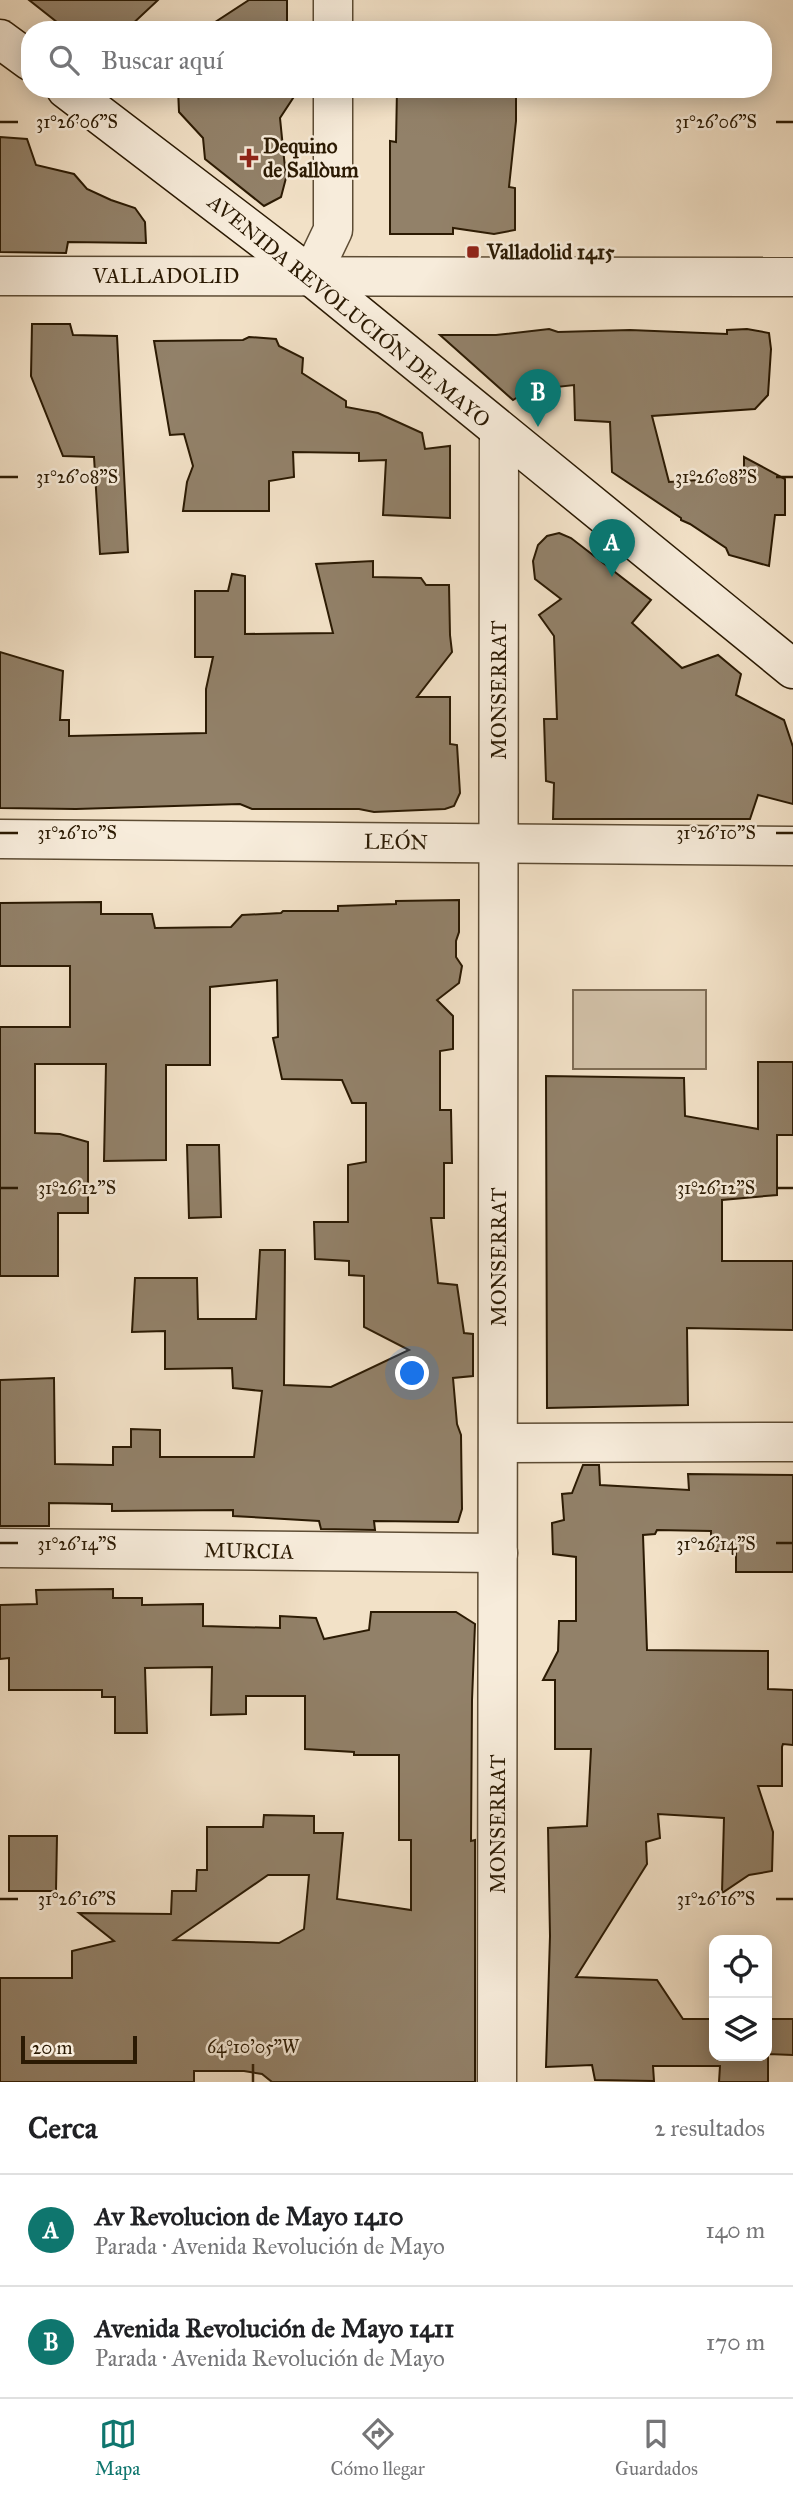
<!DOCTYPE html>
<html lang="es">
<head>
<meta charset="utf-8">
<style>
  :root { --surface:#fff; --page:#f2f2f2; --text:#202124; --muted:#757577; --line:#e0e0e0; --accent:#0f766e }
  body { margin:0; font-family:"IM FELL Great Primer",serif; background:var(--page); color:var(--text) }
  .controls { position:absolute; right:21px; bottom:21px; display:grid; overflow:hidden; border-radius:14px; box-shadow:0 4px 18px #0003 }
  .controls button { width:63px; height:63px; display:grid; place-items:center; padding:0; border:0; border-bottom:2px solid var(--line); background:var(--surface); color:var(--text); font:35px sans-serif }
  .scale { position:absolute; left:21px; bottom:18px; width:116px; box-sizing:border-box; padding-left:7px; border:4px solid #2b1a03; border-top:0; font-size:19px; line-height:24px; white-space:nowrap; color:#2b1a03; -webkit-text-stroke:5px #f7ecdb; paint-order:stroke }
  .you { position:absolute; left:413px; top:1374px; width:24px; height:24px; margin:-18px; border:5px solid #fff; border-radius:50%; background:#1a73e8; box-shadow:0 0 0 10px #1a73e833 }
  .badge { display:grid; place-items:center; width:46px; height:46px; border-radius:50%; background:var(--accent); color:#fff; font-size:23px; font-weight:700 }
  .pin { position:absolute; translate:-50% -58px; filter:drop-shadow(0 2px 4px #0008) }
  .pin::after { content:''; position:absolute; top:37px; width:24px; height:21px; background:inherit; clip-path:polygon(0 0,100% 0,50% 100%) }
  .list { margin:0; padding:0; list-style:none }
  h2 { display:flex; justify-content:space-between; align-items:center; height:91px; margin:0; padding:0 28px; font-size:30px }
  h2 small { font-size:23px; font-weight:400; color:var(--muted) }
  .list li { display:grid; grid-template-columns:46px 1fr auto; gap:21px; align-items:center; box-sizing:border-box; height:112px; padding:0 28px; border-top:2px solid var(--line) }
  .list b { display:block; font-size:26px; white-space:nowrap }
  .list p { margin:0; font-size:23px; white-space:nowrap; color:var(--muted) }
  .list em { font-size:23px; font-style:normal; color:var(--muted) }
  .icon { flex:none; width:38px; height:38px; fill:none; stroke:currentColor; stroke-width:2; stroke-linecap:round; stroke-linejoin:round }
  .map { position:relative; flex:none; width:793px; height:2082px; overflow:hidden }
  .search { position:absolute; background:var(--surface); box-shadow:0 4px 18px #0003; left:21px; right:21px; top:21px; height:77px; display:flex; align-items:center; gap:18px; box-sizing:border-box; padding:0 24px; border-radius:28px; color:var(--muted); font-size:26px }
  .sheet { height:315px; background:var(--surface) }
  nav { display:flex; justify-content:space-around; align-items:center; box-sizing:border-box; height:98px; border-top:2px solid var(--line); background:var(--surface); font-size:19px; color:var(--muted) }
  nav a { display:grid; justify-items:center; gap:4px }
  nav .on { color:var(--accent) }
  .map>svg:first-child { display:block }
</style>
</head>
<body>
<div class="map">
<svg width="793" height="2082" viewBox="0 0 793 2082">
  <rect width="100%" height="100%" fill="#f2e1c7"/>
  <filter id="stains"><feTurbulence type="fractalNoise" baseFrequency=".00286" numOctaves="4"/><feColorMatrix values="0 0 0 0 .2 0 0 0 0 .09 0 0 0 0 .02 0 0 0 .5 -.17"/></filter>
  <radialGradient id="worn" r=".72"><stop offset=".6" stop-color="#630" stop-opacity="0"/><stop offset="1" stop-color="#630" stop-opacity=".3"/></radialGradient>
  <rect fill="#d0bfa6" stroke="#7e6c54" stroke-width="2" x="573" y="990" width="133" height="79"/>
  <g fill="#928169" stroke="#2b1a03" stroke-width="2" fill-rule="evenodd">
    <path d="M29,0H158L126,30H67Z"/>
    <path d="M249,0H287V30H203Z"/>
    <path d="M178,89H299L280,118L286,178L281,197L264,206L205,159L203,138L179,112Z"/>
    <path d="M397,89H516V121L509,187L515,188V230L494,234L453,228V234H390V141L396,142Z"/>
    <path d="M0,137L27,139L36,165L74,174L87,189L111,200L135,208L145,222L146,243L68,242L66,253L0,252Z"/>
    <path d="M32,324H70L73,335L117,336L128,552L100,554L94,457L63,456L31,376Z"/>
    <path d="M549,329L558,332L630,330L727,334V330L747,329L769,333L771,349L768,395L755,409L652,416L669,482L744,477V457L785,479V515H775L769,566L729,555L726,548L690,524L681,520V518L612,472L610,422L575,420L574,385L529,390L513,400L440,335H496Z"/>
    <path d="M249,337L276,339L279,346L303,358L302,373L346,401V407L378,413L422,433L425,449L450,446V518L383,515L386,460L359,461V453L293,452L294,477L269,481V511H183L187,482L193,466L184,434L170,435L154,341L243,340Z"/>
    <path d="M559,533L571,538L651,600L632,623L682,668L718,655L741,674L736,695L784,720L793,747V804L758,795L750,819H553L554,783L546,781L544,719H557L554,636L539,615L561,599L535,579L533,561L538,545L547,536Z"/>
    <path d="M373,561V577L421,578L426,585H449L450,635L452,652L417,697H450V744L457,745L460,793L454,806L445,809L374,812L359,809H252L240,804L76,809L0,808V652L63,671L60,720H69V736L206,733V689L213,657H195V591H228L232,574L245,576V634L333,633L316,564Z"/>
    <path d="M459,900V932L456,941V957L462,966L459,983L437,1000L453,1016V1049L440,1051V1110H451L452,1163H444V1218H431L438,1283L457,1285L464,1333L473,1334V1376L453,1378L457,1424L461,1435L462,1509L458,1522L374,1521L375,1530L321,1529L319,1521L233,1516V1510L112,1511V1504L49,1503V1526H0V1380L54,1378L55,1464L113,1465V1447H131V1429L160,1430V1457H254L262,1391L233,1388L232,1368L165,1369V1331L132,1332L135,1278H197L198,1319H256L260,1250H285L284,1385L331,1387L409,1350L364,1327V1276L349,1275V1261L315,1259L314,1222H348V1165L366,1162V1103H352L342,1080L282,1079L273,1038L278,1037L277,980L210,987V1065H166V1160L104,1161L106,1064H35V1133L60,1134L88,1142V1213H58V1276H0V1027H70V966H0V903L101,902V914H152L155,928L231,927L242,915L281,913L283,911H338V906L396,904V901Z"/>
    <path d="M758,1062H793V1135H777V1195L722,1200V1261H793V1330L687,1328L688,1405L547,1408L546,1076L684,1078L685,1116L758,1129Z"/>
    <path d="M187,1145H219L221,1217L189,1218Z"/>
    <path d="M583,1465H599L600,1485L689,1490L688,1474L793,1475V1572H736V1551H711V1531L657,1530L655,1534L643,1535L647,1650L768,1651V1689L793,1690V1745L783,1744L782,1747V1786H758L773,1832L772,1871L749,1875L722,1893L724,1818L658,1814L660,1838L646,1842L647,1864L576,1977L657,1980L683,2019H714V2056H767V2019H793V2055L768,2054V2082H719L720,2066H653L654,2081L595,2080L592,2065L546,2067L550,1936L548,1828L587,1826L591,1749H555V1680H543L558,1651L559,1621H576V1557L553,1554L552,1523L564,1520L562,1494L572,1493Z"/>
    <path d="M113,1589V1598H142V1605L203,1604V1626L280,1628V1616L316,1618L324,1639L369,1630L371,1612H456L475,1624L472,1700L471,1841L475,1840V2082H272L262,2074L244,2071H194V2082H0V1978H72V1951L114,1941L79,1913L171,1914L172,1891H196L197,1870H207V1827H263L264,1815L314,1816V1833H343L337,1899L411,1910V1840H399V1755H354V1752L305,1749V1696H246V1714L211,1715L212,1667L145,1668L147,1733H115V1697H102V1690H9V1658L0,1659V1605L37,1604L36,1590ZM268,1875H309L304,1929L279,1943L174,1940Z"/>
    <path d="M9,1836H57L56,1891H9Z"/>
  </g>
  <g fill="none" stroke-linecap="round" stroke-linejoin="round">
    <defs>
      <g id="street">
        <path d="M333,0V30"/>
        <path d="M0,276L793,277"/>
        <path d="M311,276L333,230V89"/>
        <path d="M0,839L793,846"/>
        <path d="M499,1443L793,1442"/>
        <path d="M0,1548L498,1553"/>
        <path d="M497,2082L499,432"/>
      </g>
      <g id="secondary">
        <path d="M0,39L30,61"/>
        <path d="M66,89L311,276L793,669"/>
      </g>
    </defs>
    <use href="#street" stroke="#5d4c34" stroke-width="41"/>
    <use href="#secondary" stroke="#2b1a03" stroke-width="41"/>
    <use href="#street" stroke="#f7ecdb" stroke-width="38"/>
    <use href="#secondary" stroke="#f7ecdb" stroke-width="38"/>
  </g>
  <path fill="none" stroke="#2b1a03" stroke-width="2.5" d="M0,122H18M776,122H793M0,477H18M776,477H793M0,833H18M776,833H793M0,1188H18M776,1188H793M0,1543H18M776,1543H793M0,1899H18M776,1899H793M253,2064V2082"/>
  <g fill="#8f2418" stroke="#f7ecdb" stroke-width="2.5">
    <path d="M245.5 147.5h7v7h7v7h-7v7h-7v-7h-7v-7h7z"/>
    <rect x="466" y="245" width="14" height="14" rx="3.5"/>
  </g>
  <g text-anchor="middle" stroke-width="5" stroke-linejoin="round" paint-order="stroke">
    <g font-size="21" font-weight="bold" fill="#2b1a03" stroke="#f7ecdb" text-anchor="start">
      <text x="263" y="153">Dequino<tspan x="263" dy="24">de Sallòum</tspan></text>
      <text x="487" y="259">Valladolid 1415</text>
    </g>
    <g font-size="21" fill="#2b1a03" stroke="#f7ecdb">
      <text x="166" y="283">VALLADOLID</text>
      <text transform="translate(349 311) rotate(39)" y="7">AVENIDA REVOLUCIÓN DE MAYO</text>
      <text transform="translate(499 690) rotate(-90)" y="7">MONSERRAT</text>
      <text transform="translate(396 842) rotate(1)" y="7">LEÓN</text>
      <text transform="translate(499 1257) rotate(-90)" y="7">MONSERRAT</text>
      <text transform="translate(249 1551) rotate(1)" y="7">MURCIA</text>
      <text transform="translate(498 1824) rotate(-90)" y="7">MONSERRAT</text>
    </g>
  </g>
  <g font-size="18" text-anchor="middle" fill="#2b1a03" stroke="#f7ecdb" stroke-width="5" stroke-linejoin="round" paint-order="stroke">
    <text x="77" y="128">31°26'06"S</text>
    <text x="716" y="128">31°26'06"S</text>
    <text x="77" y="483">31°26'08"S</text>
    <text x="716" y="483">31°26'08"S</text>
    <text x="77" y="839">31°26'10"S</text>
    <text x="716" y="839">31°26'10"S</text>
    <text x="77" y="1194">31°26'12"S</text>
    <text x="716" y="1194">31°26'12"S</text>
    <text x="77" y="1550">31°26'14"S</text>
    <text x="716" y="1550">31°26'14"S</text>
    <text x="77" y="1905">31°26'16"S</text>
    <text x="716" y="1905">31°26'16"S</text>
    <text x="253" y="2053">64°10'05"W</text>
  </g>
  <rect width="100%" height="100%" filter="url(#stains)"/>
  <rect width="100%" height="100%" fill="url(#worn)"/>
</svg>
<div class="controls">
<button><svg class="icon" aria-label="locate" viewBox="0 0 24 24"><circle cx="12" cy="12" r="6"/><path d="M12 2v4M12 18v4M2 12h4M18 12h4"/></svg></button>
<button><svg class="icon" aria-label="layers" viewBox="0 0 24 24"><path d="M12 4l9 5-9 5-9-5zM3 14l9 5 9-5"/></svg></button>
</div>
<div class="scale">20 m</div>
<div class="you"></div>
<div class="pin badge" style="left:612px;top:577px">A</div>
<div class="pin badge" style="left:538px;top:427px">B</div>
<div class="search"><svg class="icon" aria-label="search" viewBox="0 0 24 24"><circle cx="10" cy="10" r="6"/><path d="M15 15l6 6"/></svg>Buscar aquí</div>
</div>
<section class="sheet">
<h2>Cerca<small>2 resultados</small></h2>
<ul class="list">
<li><span class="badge">A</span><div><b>Av Revolucion de Mayo 1410</b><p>Parada · Avenida Revolución de Mayo</p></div><em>140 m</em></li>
<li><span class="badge">B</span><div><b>Avenida Revolución de Mayo 1411</b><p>Parada · Avenida Revolución de Mayo</p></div><em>170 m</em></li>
</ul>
</section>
<nav>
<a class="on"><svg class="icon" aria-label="map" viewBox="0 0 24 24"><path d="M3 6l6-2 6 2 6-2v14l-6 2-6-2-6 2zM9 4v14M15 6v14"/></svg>Mapa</a>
<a><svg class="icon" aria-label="directions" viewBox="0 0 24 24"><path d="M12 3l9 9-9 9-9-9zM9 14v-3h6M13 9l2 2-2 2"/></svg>Cómo llegar</a>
<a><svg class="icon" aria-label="saved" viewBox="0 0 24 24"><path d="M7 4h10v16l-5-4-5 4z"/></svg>Guardados</a>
</nav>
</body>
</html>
